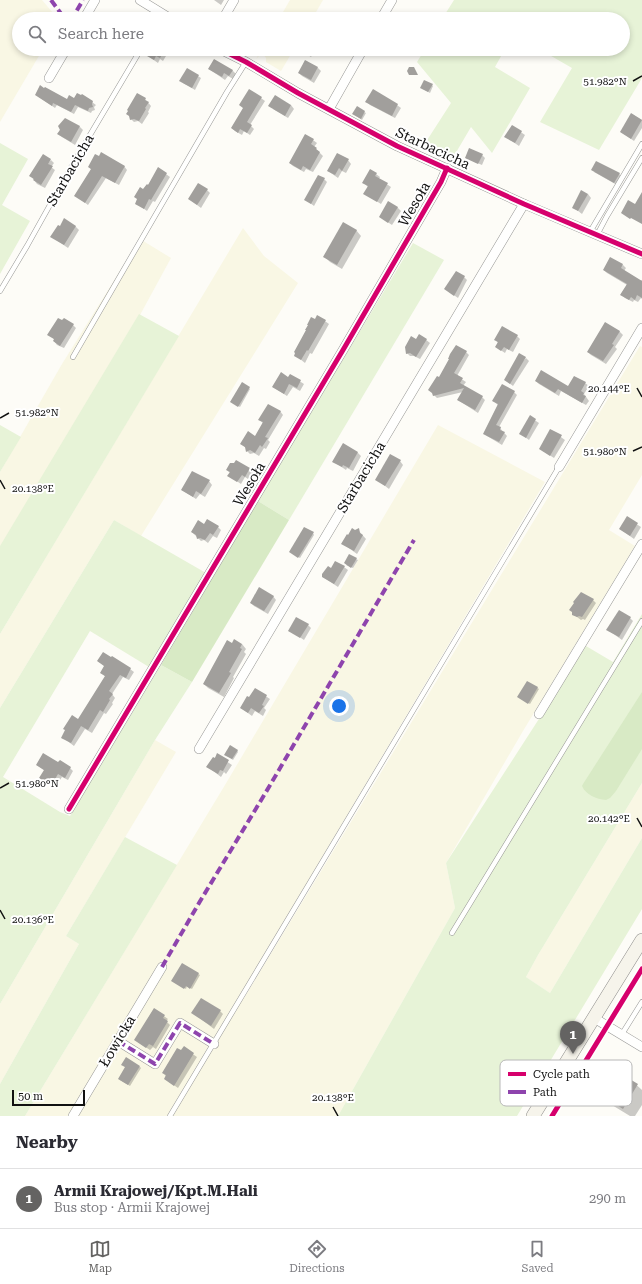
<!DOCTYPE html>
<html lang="en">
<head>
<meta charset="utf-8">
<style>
  :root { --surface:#fff; --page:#f2f2f3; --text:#2b2b33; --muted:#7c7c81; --line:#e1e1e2; --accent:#646362 }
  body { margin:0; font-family:"Roboto Serif",serif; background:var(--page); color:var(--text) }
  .scale { position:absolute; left:12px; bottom:10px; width:73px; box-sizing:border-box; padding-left:4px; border:2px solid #111; border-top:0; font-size:11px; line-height:14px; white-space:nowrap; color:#111; -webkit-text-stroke:3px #fff; paint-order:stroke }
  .you { position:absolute; left:339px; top:706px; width:14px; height:14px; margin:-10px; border:3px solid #fff; border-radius:50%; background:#1a73e8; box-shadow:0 0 0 6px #1a73e833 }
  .badge { display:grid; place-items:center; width:26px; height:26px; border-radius:50%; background:var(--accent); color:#fff; font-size:13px; font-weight:700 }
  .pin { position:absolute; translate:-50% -33px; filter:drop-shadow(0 1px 2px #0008) }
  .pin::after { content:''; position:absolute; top:21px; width:14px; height:12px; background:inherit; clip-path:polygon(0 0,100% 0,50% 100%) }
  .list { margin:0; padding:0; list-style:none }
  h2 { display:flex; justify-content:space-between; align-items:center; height:52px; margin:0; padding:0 16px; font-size:17px }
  h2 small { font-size:13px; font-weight:400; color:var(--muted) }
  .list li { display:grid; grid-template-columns:26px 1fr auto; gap:12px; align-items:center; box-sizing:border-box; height:60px; padding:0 16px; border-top:1px solid var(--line) }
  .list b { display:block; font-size:15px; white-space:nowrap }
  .list p { margin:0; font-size:13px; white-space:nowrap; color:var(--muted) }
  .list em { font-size:13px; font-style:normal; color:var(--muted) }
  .icon { flex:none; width:22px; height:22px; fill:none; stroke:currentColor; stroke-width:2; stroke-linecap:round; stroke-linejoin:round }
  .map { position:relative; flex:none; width:642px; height:1116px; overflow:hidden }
  .search { position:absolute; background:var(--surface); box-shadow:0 2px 6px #0003; left:12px; right:12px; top:12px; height:44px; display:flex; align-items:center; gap:10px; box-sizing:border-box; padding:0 14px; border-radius:22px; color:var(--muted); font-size:15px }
  .sheet { height:112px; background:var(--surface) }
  nav { display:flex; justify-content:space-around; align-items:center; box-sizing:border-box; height:56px; border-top:1px solid var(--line); background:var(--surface); font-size:11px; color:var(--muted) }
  nav a { display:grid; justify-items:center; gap:2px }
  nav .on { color:var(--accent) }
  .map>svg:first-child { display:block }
</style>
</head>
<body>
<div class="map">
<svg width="642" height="1116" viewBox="0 0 642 1116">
  <rect width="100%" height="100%" fill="#fdfcf7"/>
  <g fill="#f9f7e4">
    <path d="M0,0H42L58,19H19V49H43L0,122Z"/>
    <path d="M290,0H323L312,19H279Z"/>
    <path d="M262,49H294L281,71L266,62V58L264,55H260L256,59Z"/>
    <path d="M243,228L264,256L298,283L141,536L114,520L0,708V634Z"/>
    <path d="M140,239L171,258L140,315L0,549V472L62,364Z"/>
    <path d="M640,346L642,347V475L609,530L635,546L523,731L446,863L455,908L338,1116H25L225,785L438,425L545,482L238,999L244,998Z"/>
    <path d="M155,740L176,752L66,936L79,944L0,1084V1004Z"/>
    <path d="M642,783V838L550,993L526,977L538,955Z"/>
  </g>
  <g fill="#e7f3d7">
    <path d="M454,0H642V78L599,150L540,122L572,68L539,49H623V19H442Z"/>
    <path d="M425,49H505L495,67L530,88L492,153L471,127L451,161L422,148L451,103L417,62Z"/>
    <path d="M0,143L28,159L2,205L30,221L0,274Z"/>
    <path d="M413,243L444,260L289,520L258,501Z"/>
    <path d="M139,314L179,336L0,634V546Z"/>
    <path d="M0,425L21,437L0,472Z"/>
    <path d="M114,520L206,573L149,667L90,631L3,777L60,812L70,816L161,665L192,682L155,740L0,1004V708Z"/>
    <path d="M642,614V783L538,955L526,977L550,993L642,838V909L517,1116H338L455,908L446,863L586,646L613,662Z"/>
    <path d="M125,837L177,865L25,1116H0V1084L79,944L66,936Z"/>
  </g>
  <g fill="#d8eac5">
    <path d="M258,501L289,520L192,682L161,665Z"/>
    <path d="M642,692V749L616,791L610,798L606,800C596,799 586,795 582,786L583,784Z"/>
  </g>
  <g fill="#0003">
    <path d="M214,0H224L221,5Z"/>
    <path d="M127,14L134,18L135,19H124Z"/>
    <path d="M413,14L418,18L420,14L427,19H410Z"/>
    <path d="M119,49H133L129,56Z"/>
    <path d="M152,49H166L169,51L163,61L160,59L158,63L148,56Z"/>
    <path d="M298,49H316L311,57Z"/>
    <path d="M306,61L318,68L321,71L314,83L302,76L299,73Z"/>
    <path d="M187,69L201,78L195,90L183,83Z"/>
    <path d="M209,69L232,70L236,74L233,79L228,76L225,80Z"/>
    <path d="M432,85L433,86L430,93L423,89Z"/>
    <path d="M82,95L96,105L94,107L95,110L92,111L91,113L78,107L74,114L57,105L55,108L39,97L67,101L74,99Z"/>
    <path d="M261,98L265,101L250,125L254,129L250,135L244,131L242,135L235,131L232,128Z"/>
    <path d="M145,99L151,106L148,112L149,113L142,124L138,121L134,122L131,119Z"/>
    <path d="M367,102L397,105L401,108L395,118L370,105Z"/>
    <path d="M291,105L294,109L288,118L273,109Z"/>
    <path d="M357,108L366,113L362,120L355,115Z"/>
    <path d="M632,114L642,120V128L634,141L621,132Z"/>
    <path d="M65,119L80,127L83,130L75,145L62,137L58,134Z"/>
    <path d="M512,126L525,135L519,146L506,137Z"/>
    <path d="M306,135L317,143L314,147L323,156L313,172L306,169L304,172L293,166L290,163Z"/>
    <path d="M482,155L485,158L482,165L468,159V160L466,158Z"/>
    <path d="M51,160L54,163L51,167L55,170L45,188L37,184L31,176Z"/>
    <path d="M348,160L351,164L346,173L342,171L338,178L328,171Z"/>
    <path d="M124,166L127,170L119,185L106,178L88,205L76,196L92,170L89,167Z"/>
    <path d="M159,169L170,177L155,202L153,201L147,211L136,203Z"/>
    <path d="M613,170L622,176L617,185L594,172Z"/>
    <path d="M376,174L380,177L379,179L391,187L381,204L365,194L368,187L363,182Z"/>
    <path d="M324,179L327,182L314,206L306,200Z"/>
    <path d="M207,190L210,193L201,208L189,199Z"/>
    <path d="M588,194L591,198L582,214L573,207Z"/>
    <path d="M397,207L401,211L392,225L380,217Z"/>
    <path d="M75,226L79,230L68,248L52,237Z"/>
    <path d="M356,230L361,236L342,269L330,262L325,257Z"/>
    <path d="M623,265L626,268L624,271L640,281L642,280V299L641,298L638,302L634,300L633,302L625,298L621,294L627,285L607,273L604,270Z"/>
    <path d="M464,277L467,280L458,298L445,289Z"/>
    <path d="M318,316L329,324L312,354L310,353L305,363L295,355Z"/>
    <path d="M73,325L76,328L64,348L57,345L54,341L55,340L49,335Z"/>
    <path d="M619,331L623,335L615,347L617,349L606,364L591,355L588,352Z"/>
    <path d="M420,335L430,343L420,359L414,356H410L407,353Z"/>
    <path d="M517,336L520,339L513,352L507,349L505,353L496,347L498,343L495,339Z"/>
    <path d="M466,352L469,355L457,376L466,382L463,386L482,397L485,400L478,413L458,400L463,392L437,398L434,395L439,379Z"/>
    <path d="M526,358L529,361L513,386L505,380Z"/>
    <path d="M290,375L304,384L300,391L293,387L287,396L273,387L289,378Z"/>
    <path d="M536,381L569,388L585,383L589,386L584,394L589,401L586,405L561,391L559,396L539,384Z"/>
    <path d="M249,388L250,389L240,407L233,403Z"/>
    <path d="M514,392L517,395L499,427L507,436L502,445L487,436L484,433L498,405L493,401Z"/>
    <path d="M280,411L283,415L268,440L270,442L266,449L264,448L259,456L254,453L250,454L247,451L246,448L241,444L255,437L263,423L259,420Z"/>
    <path d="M530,417L539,423L529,440L521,434Z"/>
    <path d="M551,430L565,440L554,458L540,449Z"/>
    <path d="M343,445L358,453L361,456L353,471L347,468L346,470L334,462Z"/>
    <path d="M400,461L403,465L389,489L376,479Z"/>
    <path d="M249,469L253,472L248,479L245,477L241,484L229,476L230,473L227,470Z"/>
    <path d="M209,481L212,485L205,497L200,494L196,499L182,490Z"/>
    <path d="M627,518L641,527L634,539L620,529Z"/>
    <path d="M205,525L218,527L221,530L217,538L213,536L208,543L204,540L201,541L192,532Z"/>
    <path d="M358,530L366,539L357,554L342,543L348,536L355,531Z"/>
    <path d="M313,533L314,535L300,558L292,553Z"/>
    <path d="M356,559L358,560L353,568L346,565Z"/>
    <path d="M344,567L348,570L338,587L323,577L331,569Z"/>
    <path d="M273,596L276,600L268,614L254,606L251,603Z"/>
    <path d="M593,600L596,603L585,620L583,619L581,620L573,614Z"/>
    <path d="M630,618L633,621L622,640L608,630Z"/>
    <path d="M308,625L311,628L304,640L289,630Z"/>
    <path d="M232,644H242L246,649L244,652L246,654L233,677L234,678L224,697L208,688L204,684Z"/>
    <path d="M98,661L130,669L134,672L129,680L123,677L112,694L115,698L112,703L113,704L106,714L104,713L92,733L85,729L74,746L62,737L79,720L106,677L101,673L105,666Z"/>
    <path d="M528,682L539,689L530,704L520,698Z"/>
    <path d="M255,689L270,699L264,708L266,710L263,716L255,711L252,716L241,708L249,699Z"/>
    <path d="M237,750L238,752L233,760L227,756Z"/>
    <path d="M217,755L232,765L226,774L224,772L221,777L208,767Z"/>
    <path d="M59,764L70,768L73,771L68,780L62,777L55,788L41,778L45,771L37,765Z"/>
    <path d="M182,964L200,975L192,989L187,986L186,989L174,982Z"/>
    <path d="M154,1009L168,1019L166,1021L170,1025L156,1049L153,1047L150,1050L135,1040Z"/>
    <path d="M220,1011L223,1014L214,1029L193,1013Z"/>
    <path d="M184,1048L197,1057L178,1088L165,1079L166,1076L163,1073Z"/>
    <path d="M607,1062L619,1069L642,1090V1105L635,1116H630L602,1099L591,1088Z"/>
    <path d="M123,1065L140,1067L141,1068L130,1086L120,1080L126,1068Z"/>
  </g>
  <g fill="#a19f9c">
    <path d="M145,49H165L160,58L156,56L154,60L147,56L149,52Z"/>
    <path d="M214,59L233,70L229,76L224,73L222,77L208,69Z"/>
    <path d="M305,60L318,67L311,80L298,73Z"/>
    <path d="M409,67H414L418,75H409L407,71Z"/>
    <path d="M187,68L199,75L192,88L179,81Z"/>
    <path d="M424,80L433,84L428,92L420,88Z"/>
    <path d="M40,85L44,88L45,87L67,99L69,95L74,98L77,93L81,95L82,94L93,101L92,104L93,107L89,108L88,111L75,105L71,112L53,103L52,106L35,95Z"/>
    <path d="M249,89L262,97L247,122L252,125L247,133L240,129L238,133L231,128L243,108L239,105Z"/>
    <path d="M373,89L398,104L392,116L365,102Z"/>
    <path d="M137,93L146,98L145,100L149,102L145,108L146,109L139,121L134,119L130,120L129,116L126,114L128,111L127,110Z"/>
    <path d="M275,95L291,105L285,116L268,106Z"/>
    <path d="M357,106L365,111L361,119L352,114Z"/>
    <path d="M631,113L642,120L631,139L620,132Z"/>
    <path d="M65,118L80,126L71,142L57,134L60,130L58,126Z"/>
    <path d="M512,125L522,131L515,143L504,137Z"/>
    <path d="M305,134L314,139L311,144L317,148L316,149L320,152L310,170L303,166L301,170L289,163Z"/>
    <path d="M469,148L483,154L478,164L465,158Z"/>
    <path d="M101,152L125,166L115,183L102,176L85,203L74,196L91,169L88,167L95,154L99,156Z"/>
    <path d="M337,153L349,159L342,171L339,168L335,175L327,171Z"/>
    <path d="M43,154L51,159L48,164L53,166L41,185L33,180L34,179L29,176Z"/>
    <path d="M596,161L620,173L614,183L591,170Z"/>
    <path d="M158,167L167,173L151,200L149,199L144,209L135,204L137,199L134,197L140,187L143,189L147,184L148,185Z"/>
    <path d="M370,169L377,173L375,176L388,183L377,202L363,194L368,186L362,183Z"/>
    <path d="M318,175L325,178L311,204L304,200Z"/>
    <path d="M198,183L208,189L197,205L188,199Z"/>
    <path d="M581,190L588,194L578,211L572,208Z"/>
    <path d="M642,192V224L631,218L630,219L621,213L628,200L635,204Z"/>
    <path d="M388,201L398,207L388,223L379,217Z"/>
    <path d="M64,218L76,226L64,245L50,237L58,225L60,226Z"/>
    <path d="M343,222L357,230L337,265L323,257Z"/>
    <path d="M610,257L623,264L621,268L642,281V298L637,295L635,300L631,297L629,300L620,295L627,284L603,270Z"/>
    <path d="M456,271L465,276L454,296L444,289Z"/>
    <path d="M317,315L326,320L308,351L307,350L301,360L294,356L295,353L294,352L306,330H305L308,325H307L311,317L315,319Z"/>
    <path d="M58,318L62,320L64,318L74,324L60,346L53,341L54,339L47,335Z"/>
    <path d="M605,322L620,331L612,344L614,345L603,361L587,352Z"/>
    <path d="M502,326L518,335L509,350L504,347L501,351L495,347L498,342L494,340Z"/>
    <path d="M419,334L427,339L416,357L410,353L406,354L405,347L411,336L416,339Z"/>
    <path d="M456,345L467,351L454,373L463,378L460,383L483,396L475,410L457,400L464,388L433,396L432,393L428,390L437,376L439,377L449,359H448L450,354Z"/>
    <path d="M519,353L526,357L510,384L504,380Z"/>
    <path d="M541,370L568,386L574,376L586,382L581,391L584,393L583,395L586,396L582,403L558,389L555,393L535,381Z"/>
    <path d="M281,372L288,377L290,374L301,380L297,388L289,384L284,394L272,387Z"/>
    <path d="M242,382L250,387L238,407L230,402Z"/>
    <path d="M502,384L515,391L496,425L501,427L500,430L505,432L499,442L483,434L498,404L492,401Z"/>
    <path d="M268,404L281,411L265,437L268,438L262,447L260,445L255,453L250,450L246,452L245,447L240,444L248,431L255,436L263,422L258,420Z"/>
    <path d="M530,415L536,419L526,438L519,434Z"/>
    <path d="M550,429L562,435L550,456L539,449Z"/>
    <path d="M343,443L358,452L349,468L343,465L342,467L332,462Z"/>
    <path d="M390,454L401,460L385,486L375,480Z"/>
    <path d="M236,460L250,468L245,477L242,475L237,482L227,476L230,472L226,470L230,463H234Z"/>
    <path d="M192,471L210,480L201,494L196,491L193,497L181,490Z"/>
    <path d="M627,516L638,523L630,536L619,529Z"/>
    <path d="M207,519L219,526L213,535L210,533L205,540L200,538L197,539L196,535L191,532L198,520L204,524Z"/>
    <path d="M304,527L314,532L298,558L289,552Z"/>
    <path d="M352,528L355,530L359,528L360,533L363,535L354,551L341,544L347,534L348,535Z"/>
    <path d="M349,554L357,558L351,568L344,563Z"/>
    <path d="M335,561L345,566L334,584L322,577V574L328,566L331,568Z"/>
    <path d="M259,587L274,596L264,611L250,603Z"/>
    <path d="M581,592L594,599L582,617L579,616L577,617L572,615V612L569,610L574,603L573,602Z"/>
    <path d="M619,610L631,617L619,637L606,630Z"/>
    <path d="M296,617L309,624L300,638L288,631Z"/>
    <path d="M234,639L242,644L240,648L242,649L229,672L231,673L219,693L203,684L227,640L232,643Z"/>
    <path d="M103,652L111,657L112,656L131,668L126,678L120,675L109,691L113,694L109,699L110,700L103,712L100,710L88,730L81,726L71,743L61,738L65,730L63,729L72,715L78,719L105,676L100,673L104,666L97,661Z"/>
    <path d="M527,681L538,687L528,704L517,697Z"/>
    <path d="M255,688L267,695L262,705L264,706L259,713L251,708L248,713L240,708L247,696L249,697Z"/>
    <path d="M230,745L238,750L232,759L224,755Z"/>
    <path d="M43,753L58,762L60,760L71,767L65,778L58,774L51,786L39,778L44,770L36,765Z"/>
    <path d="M217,753L229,760L223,771L220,770L218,774L206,767L213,757L215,758Z"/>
    <path d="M182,963L199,973L190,989L186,986L184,989L171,981Z"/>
    <path d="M201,998L221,1010L211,1026L191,1013Z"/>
    <path d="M154,1008L165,1015L163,1018L168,1021L153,1046L149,1044L146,1048L134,1040Z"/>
    <path d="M184,1046L194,1053L174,1086L164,1079L166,1075L162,1073L177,1048L181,1050Z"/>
    <path d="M126,1057L140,1066L128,1085L118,1079L125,1067L121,1065Z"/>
    <path d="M607,1061L619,1068L618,1070L629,1076L628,1078L638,1084L623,1109L590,1088Z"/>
  </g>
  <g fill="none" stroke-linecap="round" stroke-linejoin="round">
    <defs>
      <g id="lane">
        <path d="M590,232L642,144"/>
        <path d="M597,235L607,216L642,158"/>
        <path d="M0,291L27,246L74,162L141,49"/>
        <path d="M73,357L227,92L246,62"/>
        <path d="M452,933L642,621"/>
        <path d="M622,1034L642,1002"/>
        <path d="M170,1116L559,467"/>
      </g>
      <g id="street">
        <path d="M140,0L171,19"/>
        <path d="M84,19L95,0"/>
        <path d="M223,19L234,0"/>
        <path d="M381,19L392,0"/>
        <path d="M220,49L246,62L298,93L397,146L524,204L642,254"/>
        <path d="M49,78L66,49"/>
        <path d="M329,109L363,49"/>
        <path d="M559,467L642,328"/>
        <path d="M539,714L642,544"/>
        <path d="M199,749L524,204"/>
        <path d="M69,809L343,350L441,182L447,168"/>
        <path d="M594,1018L642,1047"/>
        <path d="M118,1041L155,1064L180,1023L214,1044"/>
        <path d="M73,1116L162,967"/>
      </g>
      <path id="secondary" d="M533,1116L642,940"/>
    </defs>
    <use href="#lane" stroke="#979795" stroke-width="5.5"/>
    <use href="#street" stroke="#979795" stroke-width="10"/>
    <use href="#secondary" stroke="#8e8d8b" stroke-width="14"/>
    <path stroke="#b9b9b8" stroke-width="2" stroke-dasharray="4 2" stroke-linecap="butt" d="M570,1076L574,1079"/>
    <use href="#lane" stroke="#fffffe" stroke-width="4.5"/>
    <use href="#street" stroke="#fffffe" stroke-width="9"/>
    <use href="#secondary" stroke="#f6f4eb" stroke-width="13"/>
    <g stroke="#8e44ad" stroke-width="4" stroke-dasharray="8 4" stroke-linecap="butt">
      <path d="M51,0L65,19"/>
      <path d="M69,19L73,17L83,0"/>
      <path d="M162,967L199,903L266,792L414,540"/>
      <path d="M118,1041L155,1064L180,1023L214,1044"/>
    </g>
    <defs>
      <g id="cycleway">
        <path d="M220,49L246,62L298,93L397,146L524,204L642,254"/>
        <path d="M69,809L343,350L441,182L447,168"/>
        <path d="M552,1116L642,969"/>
      </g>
    </defs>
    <use href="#cycleway" stroke="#fff" stroke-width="8"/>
    <use href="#cycleway" stroke="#d6006c" stroke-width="5"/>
  </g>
  <path fill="none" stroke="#111" stroke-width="1.5" d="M633,81L642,76M637,388L642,397M0,418L9,413M633,451L642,447M0,480L5,489M0,788L9,783M637,818L642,827M0,910L5,919M333,1107L338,1116"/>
  <g text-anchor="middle" stroke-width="4" stroke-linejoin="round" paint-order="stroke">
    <g font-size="14" fill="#111" stroke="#fff">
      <text transform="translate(433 148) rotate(25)" y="5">Starbacicha</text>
      <text transform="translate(70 170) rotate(-60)" y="5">Starbacicha</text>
      <text transform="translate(414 204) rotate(-60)" y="5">Wesoła</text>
      <text transform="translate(361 477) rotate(-59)" y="5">Starbacicha</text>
      <text transform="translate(249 484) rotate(-59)" y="5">Wesoła</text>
      <text transform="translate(117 1041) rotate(-59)" y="5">Łowicka</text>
    </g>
  </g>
  <rect x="500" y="1060" width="132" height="46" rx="6" fill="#fff" stroke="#b8b8b8" stroke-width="1"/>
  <rect x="508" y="1072" width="18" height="4" fill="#d6006c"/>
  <rect x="508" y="1090" width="18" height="4" fill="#8e44ad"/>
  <g font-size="11" fill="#111">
    <text x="533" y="1078">Cycle path</text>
    <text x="533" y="1096">Path</text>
  </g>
  <g font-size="10" text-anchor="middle" fill="#111" stroke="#fff" stroke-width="4" stroke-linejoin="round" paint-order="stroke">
    <text x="605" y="85">51.982°N</text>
    <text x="609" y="392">20.144°E</text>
    <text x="37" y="416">51.982°N</text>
    <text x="605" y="455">51.980°N</text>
    <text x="33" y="492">20.138°E</text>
    <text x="37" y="787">51.980°N</text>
    <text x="609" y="822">20.142°E</text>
    <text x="33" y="923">20.136°E</text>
    <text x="333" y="1101">20.138°E</text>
  </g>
</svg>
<div class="scale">50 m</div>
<div class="you"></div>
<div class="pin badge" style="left:573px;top:1054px">1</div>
<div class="search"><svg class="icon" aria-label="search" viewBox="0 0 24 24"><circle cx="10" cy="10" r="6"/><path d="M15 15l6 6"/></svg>Search here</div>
</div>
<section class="sheet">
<h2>Nearby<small></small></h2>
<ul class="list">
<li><span class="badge">1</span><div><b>Armii Krajowej/Kpt.M.Hali</b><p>Bus stop · Armii Krajowej</p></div><em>290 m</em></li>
</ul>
</section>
<nav>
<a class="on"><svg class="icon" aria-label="map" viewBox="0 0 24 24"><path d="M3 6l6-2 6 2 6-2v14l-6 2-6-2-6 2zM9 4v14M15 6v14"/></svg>Map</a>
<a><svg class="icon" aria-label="directions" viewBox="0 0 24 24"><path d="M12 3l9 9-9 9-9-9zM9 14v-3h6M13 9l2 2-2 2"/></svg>Directions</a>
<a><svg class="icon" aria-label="saved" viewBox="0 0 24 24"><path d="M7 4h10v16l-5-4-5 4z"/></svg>Saved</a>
</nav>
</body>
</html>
